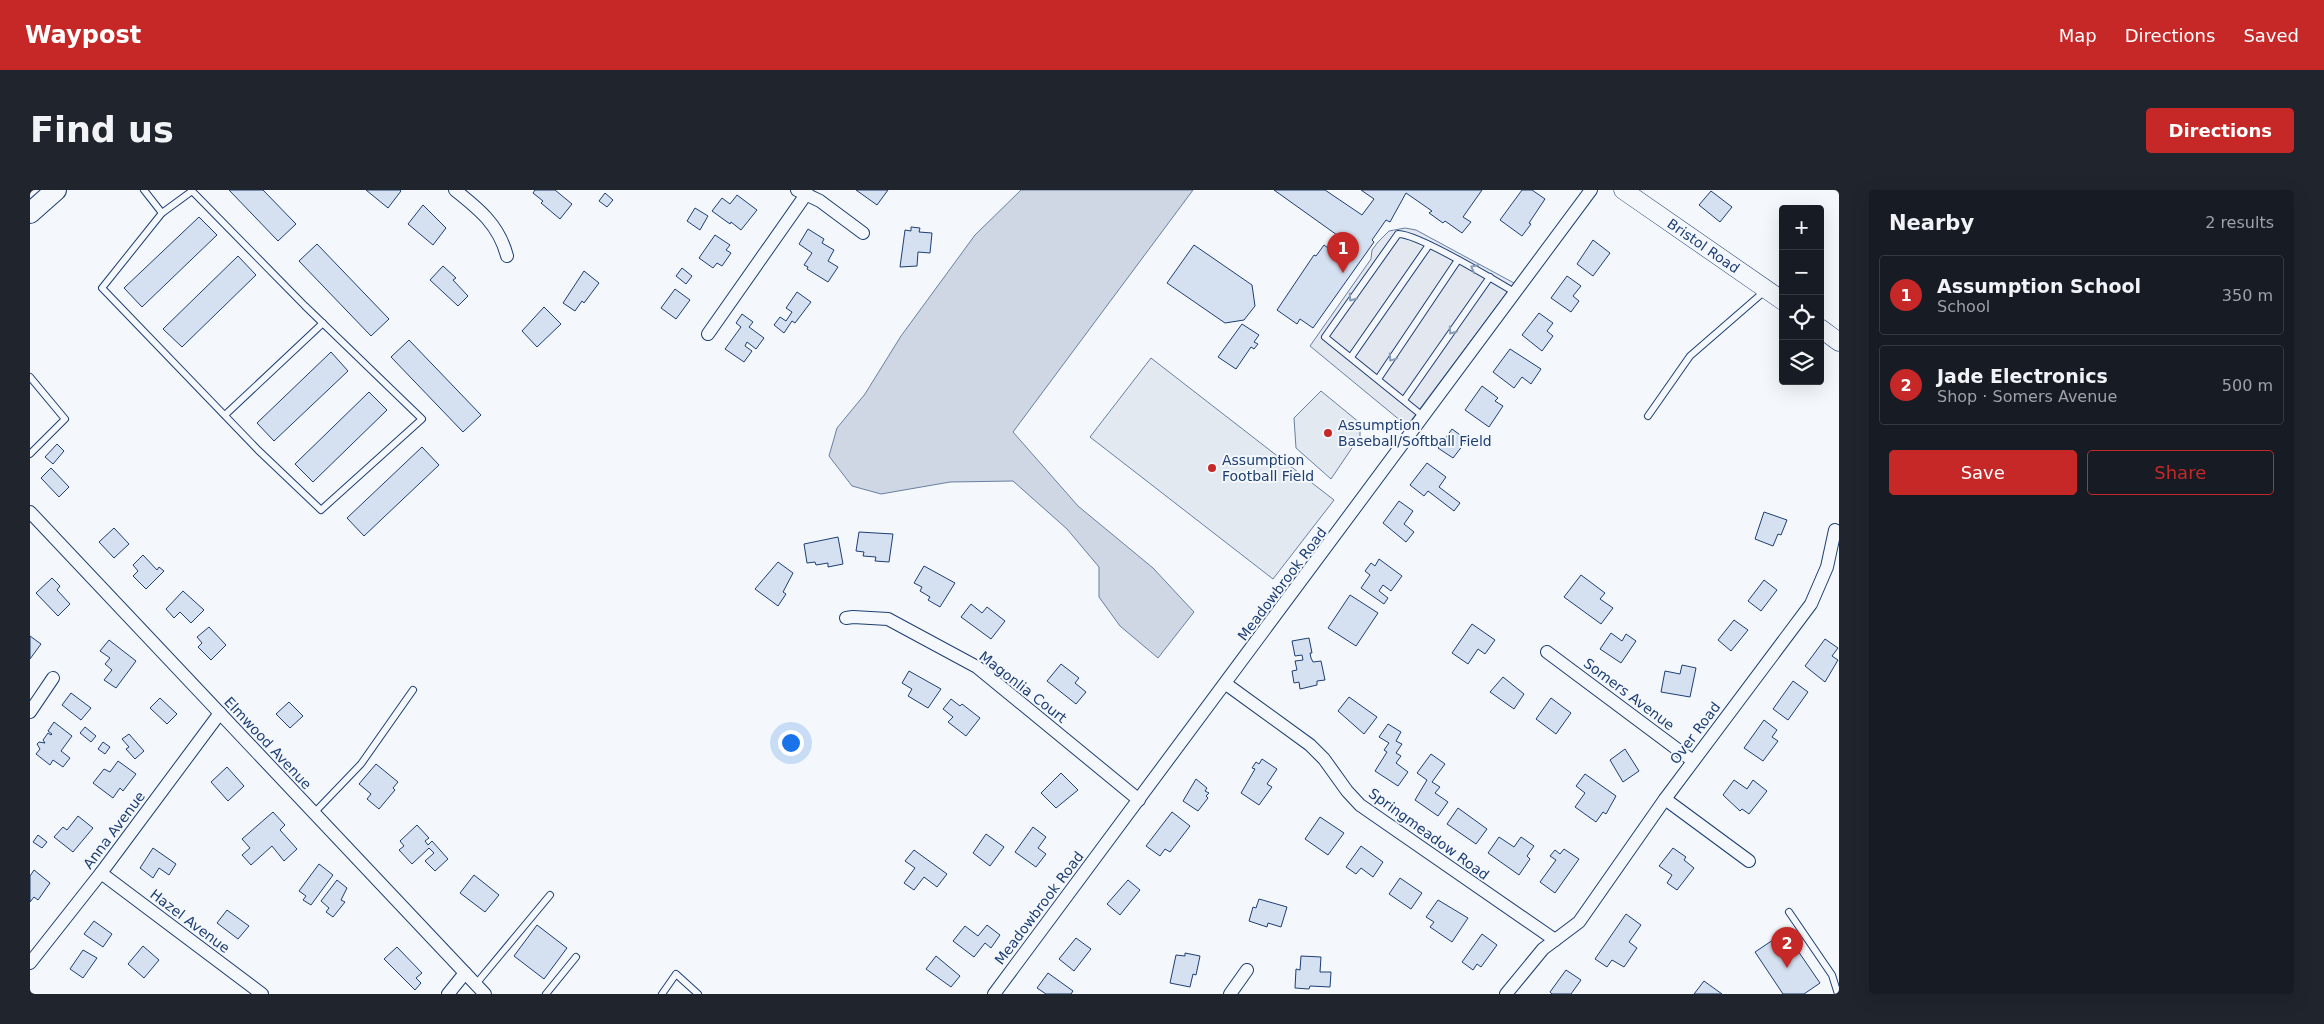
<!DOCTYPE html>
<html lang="en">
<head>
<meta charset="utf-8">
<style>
  :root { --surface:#171b24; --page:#20242c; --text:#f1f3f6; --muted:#9ea1a6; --line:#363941; --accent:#c62828 }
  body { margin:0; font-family:"DejaVu Sans",sans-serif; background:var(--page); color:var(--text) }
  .controls { position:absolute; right:15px; top:15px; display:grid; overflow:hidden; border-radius:5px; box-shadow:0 5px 20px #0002 }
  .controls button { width:45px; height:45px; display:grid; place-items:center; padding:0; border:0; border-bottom:1px solid var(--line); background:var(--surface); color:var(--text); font:25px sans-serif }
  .you { position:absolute; left:760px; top:552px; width:18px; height:18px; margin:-12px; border:4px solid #fff; border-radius:50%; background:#1a73e8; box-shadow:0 0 0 8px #1a73e833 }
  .badge { display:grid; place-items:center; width:32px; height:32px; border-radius:50%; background:var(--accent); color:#fff; font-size:16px; font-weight:700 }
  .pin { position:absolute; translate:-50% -41px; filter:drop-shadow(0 1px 2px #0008) }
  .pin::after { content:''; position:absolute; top:26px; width:18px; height:15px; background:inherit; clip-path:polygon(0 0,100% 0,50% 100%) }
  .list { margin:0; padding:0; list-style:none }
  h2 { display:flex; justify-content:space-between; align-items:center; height:65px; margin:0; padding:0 20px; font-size:21px }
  h2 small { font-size:16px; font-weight:400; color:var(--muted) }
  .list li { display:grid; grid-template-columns:32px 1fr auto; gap:15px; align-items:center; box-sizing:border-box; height:80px; margin:0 10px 10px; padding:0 10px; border:1px solid var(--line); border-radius:5px }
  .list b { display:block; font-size:19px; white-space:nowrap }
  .list p { margin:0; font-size:16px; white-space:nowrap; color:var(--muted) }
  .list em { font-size:16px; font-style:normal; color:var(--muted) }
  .actions { display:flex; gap:10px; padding:15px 20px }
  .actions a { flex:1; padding:11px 0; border:1px solid var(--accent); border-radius:5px; text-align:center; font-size:18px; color:var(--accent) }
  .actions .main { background:var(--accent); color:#fff }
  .icon { flex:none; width:28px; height:28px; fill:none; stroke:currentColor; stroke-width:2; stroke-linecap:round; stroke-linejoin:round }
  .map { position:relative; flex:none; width:1809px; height:804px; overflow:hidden; border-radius:5px }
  header { display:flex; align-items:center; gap:30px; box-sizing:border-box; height:70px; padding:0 25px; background:var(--accent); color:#fff }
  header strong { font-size:24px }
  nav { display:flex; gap:28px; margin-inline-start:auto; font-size:18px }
  .intro { display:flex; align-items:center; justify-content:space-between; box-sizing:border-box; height:120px; padding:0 30px }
  h1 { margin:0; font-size:35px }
  .button { padding:12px 22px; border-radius:5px; background:var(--accent); color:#fff; font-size:18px; font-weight:700 }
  main { display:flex; gap:30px; padding:0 30px }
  aside { flex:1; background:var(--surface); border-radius:5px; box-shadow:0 5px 20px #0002 }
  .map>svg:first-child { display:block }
</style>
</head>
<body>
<header>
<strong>Waypost</strong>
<nav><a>Map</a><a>Directions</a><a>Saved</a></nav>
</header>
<div class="intro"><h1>Find us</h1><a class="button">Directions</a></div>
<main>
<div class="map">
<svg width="1809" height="804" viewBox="0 0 1809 804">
  <rect width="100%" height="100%" fill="#f4f7fb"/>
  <g fill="#e3e9f0" stroke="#687fa3">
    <path d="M1121,168L1304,310L1243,389L1060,247Z"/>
    <path d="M1291,201L1330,233V246L1301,289L1266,258L1264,228Z"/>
  </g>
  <path fill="#e3e8f0" stroke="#687fa3" d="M1375,38L1386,40L1484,93L1377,236L1280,156L1341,69L1342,60L1348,52L1359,41Z"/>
  <path fill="#cfd7e4" stroke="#687fa3" d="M991,0H1163L983,242L1048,316L1123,378L1164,422L1128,468L1090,436L1069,407V377L1037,339L983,291L920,292L851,304L822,296L799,266L807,238L835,204L871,146L945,45Z"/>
  <g fill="#d5e0f0" stroke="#1d3f73">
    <path d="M199,0H233L266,34L248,51Z"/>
    <path d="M336,0H370L371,1L358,18Z"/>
    <path d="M505,0H525L542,14L530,29L511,13L513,11L503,3Z"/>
    <path d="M826,0H858L847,15Z"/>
    <path d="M1244,0H1295L1332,25L1344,9L1331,0H1452L1433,27L1441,32L1432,43L1415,31L1413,33L1399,23L1402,21L1376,3L1360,32L1356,30L1342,50L1344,52L1283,138L1270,129L1267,134L1247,120L1284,65L1286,66L1294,55L1306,64L1314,50Z"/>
    <path d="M1492,0H1502L1515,9L1499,33L1501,34L1492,46L1470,30Z"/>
    <path d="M1681,1L1702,17L1690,32L1669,15Z"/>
    <path d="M575,3L583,10L577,17L569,11Z"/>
    <path d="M707,5L727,20L711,40L701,32L700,34L682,21L692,8L700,14Z"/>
    <path d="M393,15L416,38L403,55L378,34Z"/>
    <path d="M665,18L678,26L670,40L657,31Z"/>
    <path d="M169,27L187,45L112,117L94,98Z"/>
    <path d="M881,37L890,38L889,42L902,43L900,63L888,62L887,76L870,77L875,40L881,41Z"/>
    <path d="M778,39L794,49L792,53L804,60L798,71L808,77L798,92L777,79L778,77L774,75L782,63L769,54Z"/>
    <path d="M685,45L700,55L696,60L701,63L692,76L687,73L683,78L669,68Z"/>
    <path d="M1563,50L1580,63L1563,86L1547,74Z"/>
    <path d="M287,54L359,129L341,146L269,71Z"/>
    <path d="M1164,55L1222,95L1225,116L1214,130L1195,133L1137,93Z"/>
    <path d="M208,66L226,85L152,157L133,139Z"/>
    <path d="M413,76L426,88L423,90L438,106L428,116L400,90Z"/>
    <path d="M652,78L662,86L656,94L646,86Z"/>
    <path d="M554,81L569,93L554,113L552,111L545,121L533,113Z"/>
    <path d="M1537,86L1551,96L1543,106L1549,111L1541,122L1521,108Z"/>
    <path d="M645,99L660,110L646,129L631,118Z"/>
    <path d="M767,102L781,112L765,133L762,131L754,143L744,135L750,127L756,131L762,122L756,118Z"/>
    <path d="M514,117L531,134L507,157L492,141Z"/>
    <path d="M1509,123L1523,133L1517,141L1523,146L1512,161L1492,145Z"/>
    <path d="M712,124L723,132L719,137L734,148L726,159L717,152L715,156L722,161L714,172L695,159L711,137L706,133Z"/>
    <path d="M1212,134L1229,145L1224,152L1228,154L1224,159L1221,157L1206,179L1188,167Z"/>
    <path d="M379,150L451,225L433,242L361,167Z"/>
    <path d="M1480,159L1511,179L1501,194L1492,187L1484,198L1463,182Z"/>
    <path d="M301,162L318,181L244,251L227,233Z"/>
    <path d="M1452,196L1468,208L1465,211L1473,216L1459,237L1435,220Z"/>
    <path d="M339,202L357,220L283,292L265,274Z"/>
    <path d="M1422,239L1437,250L1423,268L1408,258Z"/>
    <path d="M27,254L34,261L23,274L15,267Z"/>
    <path d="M392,257L409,275L334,346L317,328Z"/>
    <path d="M1397,273L1416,287L1409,297L1430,313L1424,321L1398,301L1394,306L1380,295Z"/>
    <path d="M21,278L39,297L29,307L11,288Z"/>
    <path d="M1369,311L1383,321L1374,334L1384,342L1376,352L1353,333Z"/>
    <path d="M1734,322L1757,330L1751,345L1748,344L1743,356L1725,349Z"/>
    <path d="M84,338L99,354L84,368L69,352Z"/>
    <path d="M829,342L863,344L859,372L845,371L846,367L833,366L834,362L826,361Z"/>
    <path d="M808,347L813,374L798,377V373L786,375L785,372L777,373L774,354Z"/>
    <path d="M113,365L127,380L129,377L134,381L116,399L103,386L108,381L103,375Z"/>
    <path d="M1349,369L1372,386L1361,401L1353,395L1349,401L1358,408L1354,414L1331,398L1340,385L1335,381L1341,373L1345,376Z"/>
    <path d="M748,372L763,383L753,402L756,404L748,416L725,399Z"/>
    <path d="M894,376L925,393L910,417L898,410L900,407L890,401L892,397L884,393Z"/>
    <path d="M1551,385L1575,403L1570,409L1583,418L1571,434L1534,407Z"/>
    <path d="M22,388L30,396L27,400L40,414L28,426L6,403Z"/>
    <path d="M1734,390L1747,400L1731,421L1718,411Z"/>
    <path d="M153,401L174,420L161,433L150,422L144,428L136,419Z"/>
    <path d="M1320,405L1348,423L1326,456L1298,438Z"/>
    <path d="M941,414L952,423L957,417L975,431L961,449L931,427Z"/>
    <path d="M1704,430L1718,440L1701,461L1688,450Z"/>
    <path d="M1442,434L1465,450L1455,464L1448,459L1438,474L1422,463Z"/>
    <path d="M179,437L196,455L181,470L168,457L172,453L167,447Z"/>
    <path d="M1581,443L1592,451L1596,444L1606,451L1591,473L1570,459Z"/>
    <path d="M0,446L11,454L0,469Z"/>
    <path d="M1279,448L1282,463H1280L1281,468L1283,472L1291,471L1295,490L1287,491V495L1270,499L1269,492L1264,493L1262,481L1267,480L1265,471L1273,470L1272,465L1265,466L1262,451Z"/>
    <path d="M1795,449L1808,458L1802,466L1808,470L1795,492L1775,476Z"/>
    <path d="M79,450L106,471L86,498L74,490L82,480L75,474L80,468L70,461Z"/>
    <path d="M1031,474L1049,488L1045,493L1056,502L1046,514L1017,491Z"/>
    <path d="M1652,475L1666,478L1660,507L1631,502L1635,481L1650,484Z"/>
    <path d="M879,481L911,499L898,518L878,506L882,499L872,493Z"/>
    <path d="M1473,487L1494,504L1484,519L1460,502Z"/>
    <path d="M1763,491L1778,502L1758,530L1743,519Z"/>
    <path d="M41,503L61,518L51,530L32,515Z"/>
    <path d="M1319,507L1347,527L1334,544L1308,521Z"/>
    <path d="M130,508L147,524L137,534L120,518Z"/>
    <path d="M1521,508L1541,523L1526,544L1506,529Z"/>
    <path d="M921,509L930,516L932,514L950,528L936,546L918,532L923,527L913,519Z"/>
    <path d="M259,512L273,526L260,538L246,524Z"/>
    <path d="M1734,530L1747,540L1742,547L1748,551L1733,571L1714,558Z"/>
    <path d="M24,532L42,546L31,561L40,568L33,577L23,570L20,575L6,564L10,559L7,554L9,552L15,553L13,550L18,543L21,545L22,544L18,541Z"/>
    <path d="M1358,534L1371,542L1366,551L1372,554L1366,563L1371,566L1366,573L1378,582L1368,596L1345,581L1357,562L1354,560L1359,553L1349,547Z"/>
    <path d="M55,537L66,546L61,552L50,543Z"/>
    <path d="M99,544L114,561L105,569L96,559L99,557L92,549Z"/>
    <path d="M73,552L80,557L75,564L68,559Z"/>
    <path d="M1595,559L1609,581L1593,592L1580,570Z"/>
    <path d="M1401,564L1415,574L1402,592L1410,597L1405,603L1418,612L1408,626L1385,610L1397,590L1387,583Z"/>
    <path d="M1232,569L1247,579L1237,594L1242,597L1229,615L1211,603L1225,579L1222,578L1226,572L1229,574Z"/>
    <path d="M88,571L106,584L93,601L90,598L83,608L63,593L74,579L80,582Z"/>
    <path d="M346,574L368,592L363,598L365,600L349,619L337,609L341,604L329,594Z"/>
    <path d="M197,577L214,596L198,611L181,592Z"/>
    <path d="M1031,583L1048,600L1026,618L1011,603Z"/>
    <path d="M1555,584L1586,606L1576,624L1573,622L1566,632L1545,617L1555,603L1546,596Z"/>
    <path d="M1166,589L1177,598L1175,601L1179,603L1176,606L1178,608L1168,621L1153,611Z"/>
    <path d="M1704,590L1717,599L1723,590L1737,601L1719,624L1712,619L1710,621L1693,605Z"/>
    <path d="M1428,618L1457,639L1446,654L1417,634Z"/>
    <path d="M243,622L255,635L250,640L267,659L254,671L242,656L221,675L212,665L220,658L212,649Z"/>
    <path d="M1142,622L1160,636L1140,662L1135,659L1130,666L1116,656Z"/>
    <path d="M48,626L63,638L43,662L24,647L33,637L37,640Z"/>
    <path d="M1290,627L1314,643L1298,665L1275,649Z"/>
    <path d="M387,635L399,648L395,651L398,655L402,651L418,669L405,681L395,671L404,663L399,658L382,674L369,660L374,656L370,651Z"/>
    <path d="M1003,637L1016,647L1008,658L1016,664L1006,677L985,662Z"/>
    <path d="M956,644L974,657L960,676L943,663Z"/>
    <path d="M8,645L17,652L12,658L3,652Z"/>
    <path d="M1469,647L1484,657L1491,647L1504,656L1497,666L1500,669L1489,685L1458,663Z"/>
    <path d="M1331,656L1353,672L1343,687L1331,678L1326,684L1316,677Z"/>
    <path d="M123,658L146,674L139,685L129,678L123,688L110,678Z"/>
    <path d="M1643,658L1656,667L1654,670L1664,678L1647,700L1637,693L1642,685L1629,676Z"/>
    <path d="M1534,659L1549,669L1525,703L1510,692L1526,670L1520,666L1525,660L1530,664Z"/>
    <path d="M884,660L917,684L907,697L894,687L884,700L874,693L885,678L875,671Z"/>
    <path d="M289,674L303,685L281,715L273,710L276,706L269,701Z"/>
    <path d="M4,680L20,693L8,710L4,707L0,712V686Z"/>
    <path d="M444,685L469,705L455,722L430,703Z"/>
    <path d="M1370,688L1392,703L1381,719L1359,704Z"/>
    <path d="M307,690L317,698L311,710L315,712L303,727L296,722L299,718L291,711Z"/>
    <path d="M1098,690L1110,700L1090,725L1077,714Z"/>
    <path d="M1229,709L1257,717L1251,737L1238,733L1237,737L1219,731L1223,717L1226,718Z"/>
    <path d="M1408,710L1438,728L1422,752L1400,737L1404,732L1396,727Z"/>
    <path d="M197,720L219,736L208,749L187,733Z"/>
    <path d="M1596,724L1611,735L1599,752L1607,758L1594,777L1582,770L1577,777L1565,769Z"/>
    <path d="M64,731L82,744L73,757L54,744Z"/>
    <path d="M507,735L537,758L514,789L484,766Z"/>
    <path d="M957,735L970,745L961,758L955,753L944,767L923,751L935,736L948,746Z"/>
    <path d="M1755,742L1790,793L1774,804H1753L1725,762Z"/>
    <path d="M1452,744L1467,755L1451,777L1447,774L1443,780L1432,772Z"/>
    <path d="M1046,748L1061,759L1044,781L1029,769Z"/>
    <path d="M113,756L129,770L114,788L98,774Z"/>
    <path d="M367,757L392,783L386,788L391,793L385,800L354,769Z"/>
    <path d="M53,760L67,768L53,788L40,779Z"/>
    <path d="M1155,763L1170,766L1166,785L1163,784L1160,797L1140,793L1146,765L1155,766Z"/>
    <path d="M906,766L930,786L921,797L896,779Z"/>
    <path d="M1271,766L1291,767L1290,782H1301L1300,797L1280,796L1279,799L1265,798L1266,779L1270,780Z"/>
    <path d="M1536,780L1551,790L1541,804H1522L1520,802Z"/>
    <path d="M1018,783L1043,801L1041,804H1016L1007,798Z"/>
    <path d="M1674,791L1692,804H1664Z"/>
  </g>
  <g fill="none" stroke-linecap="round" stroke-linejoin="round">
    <defs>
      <g id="lane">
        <path d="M114,0L132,23"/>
        <path d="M162,1L275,116L392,229L291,320L228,260L72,98L132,23Z"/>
        <path d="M1321,167L1399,55"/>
        <path d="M0,187L35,229L0,264"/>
        <path d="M1348,189L1428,70"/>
        <path d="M1374,210L1460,87"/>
        <path d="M195,225L293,133"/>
        <path d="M1618,226L1660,166L1736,100"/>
        <path d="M1394,227L1295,147L1368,44C1386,43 1466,91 1486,103"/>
        <path d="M284,623L331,574L383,500"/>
        <path d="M1759,722L1802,785L1808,804"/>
        <path d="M446,794L520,705"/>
        <path d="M516,804L546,767"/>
        <path d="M632,804L646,784L668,804"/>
      </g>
      <g id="street">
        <path d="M425,0C449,19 469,35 477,66"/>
        <path d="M767,0L790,11L833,43"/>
        <path d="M678,144L777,3"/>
        <path d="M0,322L455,804"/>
        <path d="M816,428L823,427L858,429L947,477L1109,610"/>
        <path d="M1517,462L1663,571"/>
        <path d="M1196,494L1280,555L1294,569L1317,601L1330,615L1525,750"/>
        <path d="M0,522L23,488"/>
        <path d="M1635,609L1719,671"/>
        <path d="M71,683L232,804"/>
        <path d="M0,773L71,683L190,523"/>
        <path d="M418,804L435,783"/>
        <path d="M964,804L1561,0"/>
        <path d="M1200,804L1217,780"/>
        <path d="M1476,804L1513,759L1549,732L1635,609L1781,414L1797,377L1805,340"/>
      </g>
      <g id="secondary">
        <path id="s1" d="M1593,0L1753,111"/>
        <path d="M1790,138L1809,152"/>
      </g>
      <path id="primary" d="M0,23L26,0"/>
    </defs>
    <use href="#lane" stroke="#1d3f73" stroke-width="8"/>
    <use href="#street" stroke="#1d3f73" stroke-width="14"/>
    <use href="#secondary" stroke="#1d3f73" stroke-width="19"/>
    <use href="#primary" stroke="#1d3f73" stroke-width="22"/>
    <use href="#lane" stroke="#f4f7fb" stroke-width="6"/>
    <use href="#street" stroke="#f4f7fb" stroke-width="12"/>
    <use href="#secondary" stroke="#f4f7fb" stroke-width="18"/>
    <use href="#primary" stroke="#f4f7fb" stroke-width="20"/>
  </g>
  <defs><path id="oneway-chevron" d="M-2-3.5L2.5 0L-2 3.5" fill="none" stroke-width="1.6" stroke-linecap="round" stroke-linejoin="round" transform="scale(1.25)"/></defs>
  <g stroke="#889bb7">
    <use href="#oneway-chevron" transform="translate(1444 78) rotate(-152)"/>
    <use href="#oneway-chevron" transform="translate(1322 108) rotate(126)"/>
    <use href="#oneway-chevron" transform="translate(1422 141) rotate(125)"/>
    <use href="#oneway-chevron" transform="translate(1362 168) rotate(124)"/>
  </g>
  <g fill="#c62828" stroke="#f4f7fb" stroke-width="2">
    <circle cx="1298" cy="243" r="5"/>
    <circle cx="1182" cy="278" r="5"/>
  </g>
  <g text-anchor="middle" stroke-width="4" stroke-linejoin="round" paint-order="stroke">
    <g font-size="14" fill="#1d3f73" stroke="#f4f7fb">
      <text dy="5" stroke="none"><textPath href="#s1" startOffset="98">Bristol Road</textPath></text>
      <text transform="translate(1252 394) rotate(-53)" y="5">Meadowbrook Road</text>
      <text transform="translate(993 497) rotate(38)" y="5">Magonlia Court</text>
      <text transform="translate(1599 504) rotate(37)" y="5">Somers Avenue</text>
      <text transform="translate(1665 543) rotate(-53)" y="5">Over Road</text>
      <text transform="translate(238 553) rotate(47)" y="5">Elmwood Avenue</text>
      <text transform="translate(84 640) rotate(-53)" y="5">Anna Avenue</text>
      <text transform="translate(1399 644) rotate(36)" y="5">Springmeadow Road</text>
      <text transform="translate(1009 718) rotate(-53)" y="5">Meadowbrook Road</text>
      <text transform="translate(160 731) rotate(37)" y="5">Hazel Avenue</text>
    </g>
    <g font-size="14" fill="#1d3f73" stroke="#f4f7fb" text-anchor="start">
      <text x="1308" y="240">Assumption<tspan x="1308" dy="16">Baseball/Softball Field</tspan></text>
      <text x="1192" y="275">Assumption<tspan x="1192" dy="16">Football Field</tspan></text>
    </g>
  </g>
</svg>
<div class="controls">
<button>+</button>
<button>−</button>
<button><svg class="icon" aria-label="locate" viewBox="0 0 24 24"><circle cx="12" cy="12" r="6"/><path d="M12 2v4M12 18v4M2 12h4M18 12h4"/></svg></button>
<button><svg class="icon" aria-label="layers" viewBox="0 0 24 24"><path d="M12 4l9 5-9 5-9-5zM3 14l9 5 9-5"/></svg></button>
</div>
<div class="you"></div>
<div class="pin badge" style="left:1313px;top:83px">1</div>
<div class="pin badge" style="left:1757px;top:778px">2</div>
</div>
<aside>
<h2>Nearby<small>2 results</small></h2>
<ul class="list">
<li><span class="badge">1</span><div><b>Assumption School</b><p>School</p></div><em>350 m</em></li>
<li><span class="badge">2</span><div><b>Jade Electronics</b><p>Shop · Somers Avenue</p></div><em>500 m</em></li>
</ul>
<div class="actions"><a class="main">Save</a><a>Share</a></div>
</aside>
</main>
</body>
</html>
